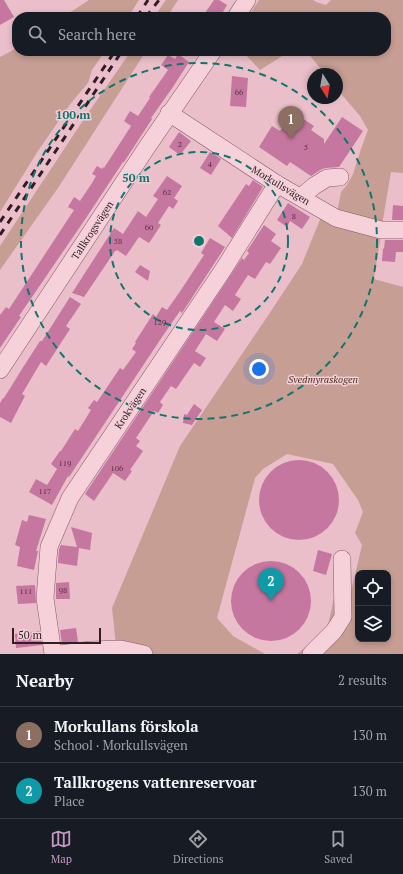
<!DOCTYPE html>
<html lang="en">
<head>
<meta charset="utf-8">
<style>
  :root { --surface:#171b24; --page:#242831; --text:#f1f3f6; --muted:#9ea1a6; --line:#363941; --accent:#c49ac4 }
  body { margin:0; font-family:"PT Serif",serif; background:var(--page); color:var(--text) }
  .controls { position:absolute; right:12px; bottom:12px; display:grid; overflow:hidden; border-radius:8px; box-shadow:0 2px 6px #0003 }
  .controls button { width:36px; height:36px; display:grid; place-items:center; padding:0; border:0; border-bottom:1px solid var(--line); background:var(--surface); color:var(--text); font:20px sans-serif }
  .compass { position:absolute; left:307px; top:68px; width:36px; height:36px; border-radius:50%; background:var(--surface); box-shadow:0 2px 6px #0003; rotate:169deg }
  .scale { position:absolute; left:12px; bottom:10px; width:89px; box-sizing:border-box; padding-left:4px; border:2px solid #321c26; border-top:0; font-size:11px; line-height:14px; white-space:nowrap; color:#321c26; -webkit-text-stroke:3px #f2ced6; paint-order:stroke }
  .you { position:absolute; left:259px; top:369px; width:14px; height:14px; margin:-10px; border:3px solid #fff; border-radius:50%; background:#1a73e8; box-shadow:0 0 0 6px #1a73e833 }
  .badge { display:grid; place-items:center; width:26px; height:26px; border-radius:50%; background:var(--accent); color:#fff; font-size:13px; font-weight:700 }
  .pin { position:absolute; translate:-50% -33px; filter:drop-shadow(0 1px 2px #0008) }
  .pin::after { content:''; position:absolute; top:21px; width:14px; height:12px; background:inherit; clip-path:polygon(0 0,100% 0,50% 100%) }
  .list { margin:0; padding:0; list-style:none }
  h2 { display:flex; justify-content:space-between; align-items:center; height:52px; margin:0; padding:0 16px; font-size:17px }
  h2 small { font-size:13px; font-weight:400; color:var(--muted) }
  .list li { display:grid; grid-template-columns:26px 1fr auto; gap:12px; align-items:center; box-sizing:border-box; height:56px; padding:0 16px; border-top:1px solid var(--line) }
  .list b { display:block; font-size:15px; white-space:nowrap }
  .list p { margin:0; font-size:13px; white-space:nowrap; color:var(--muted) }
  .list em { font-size:13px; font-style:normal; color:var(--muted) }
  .icon { flex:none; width:22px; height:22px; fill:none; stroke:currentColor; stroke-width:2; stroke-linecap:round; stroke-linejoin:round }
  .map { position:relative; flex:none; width:403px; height:654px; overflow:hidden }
  .search { position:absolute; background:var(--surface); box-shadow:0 2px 6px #0003; left:12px; right:12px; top:12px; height:44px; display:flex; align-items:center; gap:10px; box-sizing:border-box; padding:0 14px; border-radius:16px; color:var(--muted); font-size:15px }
  .sheet { height:164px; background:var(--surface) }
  nav { display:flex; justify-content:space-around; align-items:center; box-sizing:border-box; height:56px; border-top:1px solid var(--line); background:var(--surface); font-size:11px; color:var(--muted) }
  nav a { display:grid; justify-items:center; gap:2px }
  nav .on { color:var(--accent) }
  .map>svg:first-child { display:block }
</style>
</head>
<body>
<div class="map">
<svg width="403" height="654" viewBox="0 0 403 654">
  <rect width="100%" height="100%" fill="#eabfc9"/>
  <g fill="#c79e94" fill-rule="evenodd">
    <path d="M89,0H139L128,17H63Z"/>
    <path d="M166,0H178L167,17H154Z"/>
    <path d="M259,0H313L316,2L326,5L331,0H403V173L391,172L382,225L337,213L341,192L347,185L353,174L361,149L368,130L360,116L337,89V74H325L306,51H386V17H248Z"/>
    <path d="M17,48V51H105L92,70L88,83L71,103L38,151L0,212V57Z"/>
    <path d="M131,51H146L58,188L0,270V246L84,119Z"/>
    <path d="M242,51H290L260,70Z"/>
    <path d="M321,217L381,234L374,279L403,287V654H297L327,630L335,594L351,592L362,545L355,533L363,512L358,500L333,464L287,454L263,469L255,478L217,618L233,636L265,654H117L112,608L180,446L269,314L302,264ZM358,573H388V639H358Z"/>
  </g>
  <g fill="#c6779f">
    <path d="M0,0H4L14,17L0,25Z"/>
    <path d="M214,0H219L227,5L220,17H211L205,13Z"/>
    <path d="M178,54L189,62L173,87L151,118L152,119L124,162H123L86,218L19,316L21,317L0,348V315L6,307L9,309L74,210L68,207L74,197L80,201L92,183L96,176L92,174L97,166L102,169L103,167L104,168L131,126L124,121L130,111L138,116L150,98L149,97L168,70L161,65L168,55L175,59Z"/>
    <path d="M232,76L248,78L246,107L230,106Z"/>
    <path d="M293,112L314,126L311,130L324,139V144L342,117L363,131L339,167L326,168L322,169L311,176L290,162L287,166L259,147L272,126L280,131Z"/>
    <path d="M179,132L191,141L180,155L169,147Z"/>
    <path d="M210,152L221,159L211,175L200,168Z"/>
    <path d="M167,176L182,186L174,198L178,201L173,209L169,206L158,223L161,225L149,243L139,237L126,256L117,250L116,251H115L84,297L72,293L114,228L123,234L138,211L146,217L158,199L153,196Z"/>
    <path d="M253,180L263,187L232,238L218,226L246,184L249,186Z"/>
    <path d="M288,203L310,217L302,229L290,221L287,227L277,220Z"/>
    <path d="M393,205L403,206V220H392Z"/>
    <path d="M264,225L276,234L271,241L281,248L270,264L266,262L255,279L248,275L235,295L241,299L233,311L225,305L214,322L225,329L217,341L206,334L195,351L206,358L200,367L194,363L176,389L171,386L160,402L163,405L158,413L154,411L136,438L140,441L136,446L143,451L130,470L132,471L125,481L113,473L94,501L85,494L242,258L244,260L249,253L247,251Z"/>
    <path d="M210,238L225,247L182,313L180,311L162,337L69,477L68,476L52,505L29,492L36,479L47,485L57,469L51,464L60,451H61L75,429L78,431L91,410L88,408L94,400L97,402L120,368L123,370L136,352L132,349L136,343L135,342L153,314L156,317L162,307L167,310L181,290L204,255L201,253Z"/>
    <path d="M385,240H403V252H396L395,262L382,261L383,248L384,249Z"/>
    <path d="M140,265L150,271L148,281L135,272Z"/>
    <path d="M70,297L81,304L66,326L70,329L46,366L41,362L22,394L25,396L11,423L0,417V403L3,398H4L22,369L40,341H42Z"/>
    <path d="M194,404L202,410L192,425L183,423L184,414L187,415Z"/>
    <circle cx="299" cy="500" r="40"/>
    <path d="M29,515L46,519L36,551H38L34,570L17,566L20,547L15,545L22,520L27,522Z"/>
    <path d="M71,527L92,533L90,550L79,548L77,566L58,563L59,549L61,545L77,547Z"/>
    <path d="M318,550L332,554L326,575L313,571Z"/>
    <circle cx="271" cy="601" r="40"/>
    <path d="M69,582L70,599H56V583Z"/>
    <path d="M35,585L36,603L18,604L16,586Z"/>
    <path d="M76,628L78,642L62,644L60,630Z"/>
    <path d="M40,631L42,645L16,648L15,634Z"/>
  </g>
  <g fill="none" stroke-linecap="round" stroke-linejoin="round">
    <defs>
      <g id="minor">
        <path d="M236,17L247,0"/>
        <path d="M169,113L277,184L336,218L381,230H403"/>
        <path d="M301,197L314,186L327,178L340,177"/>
        <path d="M0,370L147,147L213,51"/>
        <path d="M53,654L45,598L49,547L70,498L223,270L277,184"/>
        <path d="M60,654L91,650L121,649L144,654"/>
        <path d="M311,654L334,631L343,617L342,559"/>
      </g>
    </defs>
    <use href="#minor" stroke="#815969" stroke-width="18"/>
    <use href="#minor" stroke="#f6d1d9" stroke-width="17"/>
    <g stroke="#321c26" stroke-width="3" stroke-dasharray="7 7" stroke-linecap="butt">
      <path d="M137,17L148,0"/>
      <path d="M146,17L159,0"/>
      <path d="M0,222L115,51"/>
      <path d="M0,235L122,51"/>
    </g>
  </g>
  <g fill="none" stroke="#0f766e" stroke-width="2" stroke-dasharray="7 5">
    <circle cx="199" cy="241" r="89"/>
    <circle cx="199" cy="241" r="178"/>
  </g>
  <g text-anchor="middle" stroke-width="3" stroke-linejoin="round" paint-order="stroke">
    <g font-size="8" fill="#573344">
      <text x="239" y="95">66</text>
      <text x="180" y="147">2</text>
      <text x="306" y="150">5</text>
      <text x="210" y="167">4</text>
      <text x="167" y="195">62</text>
      <text x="294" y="219">8</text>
      <text x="149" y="230">60</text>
      <text x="118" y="244">58</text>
      <text x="160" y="325">129</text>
      <text x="65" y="466">119</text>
      <text x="117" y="471">106</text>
      <text x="45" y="494">117</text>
      <text x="63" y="593">98</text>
      <text x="26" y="594">111</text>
    </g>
    <g font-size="10" fill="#321c26" stroke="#f2ced6">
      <text transform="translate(281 185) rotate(31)" y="4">Morkullsvägen</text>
      <text transform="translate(92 230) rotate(-57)" y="4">Tallkrogsvägen</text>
      <text transform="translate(130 408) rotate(-56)" y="4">Krokvägen</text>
    </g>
    <g font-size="10" font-style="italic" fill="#4d3124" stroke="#f2ced6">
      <text x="323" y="383">Svedmyraskogen</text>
    </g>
  </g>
  <circle cx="199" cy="241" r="6" fill="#0f766e" stroke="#f2ced6" stroke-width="2"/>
  <g font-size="12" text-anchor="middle" font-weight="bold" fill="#0f766e" stroke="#f2ced6" stroke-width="3" stroke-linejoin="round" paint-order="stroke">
    <text x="73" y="119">100 m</text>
    <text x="136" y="182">50 m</text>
  </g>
</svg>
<div class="controls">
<button><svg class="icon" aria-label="locate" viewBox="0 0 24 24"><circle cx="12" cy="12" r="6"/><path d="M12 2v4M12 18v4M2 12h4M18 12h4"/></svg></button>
<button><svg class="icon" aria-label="layers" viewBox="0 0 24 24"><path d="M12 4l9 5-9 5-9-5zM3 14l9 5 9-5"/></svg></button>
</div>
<svg class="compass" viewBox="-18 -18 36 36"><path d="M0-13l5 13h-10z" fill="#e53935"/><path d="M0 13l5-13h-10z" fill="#9ea1a6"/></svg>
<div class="scale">50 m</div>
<div class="you"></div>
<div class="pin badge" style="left:291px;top:139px;background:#8d6e63">1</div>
<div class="pin badge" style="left:271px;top:601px;background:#0f9aa8">2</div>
<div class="search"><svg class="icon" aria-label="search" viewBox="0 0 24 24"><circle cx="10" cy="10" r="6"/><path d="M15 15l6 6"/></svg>Search here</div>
</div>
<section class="sheet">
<h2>Nearby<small>2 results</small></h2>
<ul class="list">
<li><span class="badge" style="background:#8d6e63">1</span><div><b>Morkullans förskola</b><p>School · Morkullsvägen</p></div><em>130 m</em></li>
<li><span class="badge" style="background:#0f9aa8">2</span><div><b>Tallkrogens vattenreservoar</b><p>Place</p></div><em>130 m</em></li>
</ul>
</section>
<nav>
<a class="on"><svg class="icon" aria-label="map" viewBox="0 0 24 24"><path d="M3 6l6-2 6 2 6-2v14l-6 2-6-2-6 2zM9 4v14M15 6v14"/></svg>Map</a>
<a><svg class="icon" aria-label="directions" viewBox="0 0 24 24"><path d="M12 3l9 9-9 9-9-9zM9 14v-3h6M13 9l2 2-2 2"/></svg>Directions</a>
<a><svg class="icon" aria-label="saved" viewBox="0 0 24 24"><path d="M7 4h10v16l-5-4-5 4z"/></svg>Saved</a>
</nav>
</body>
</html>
